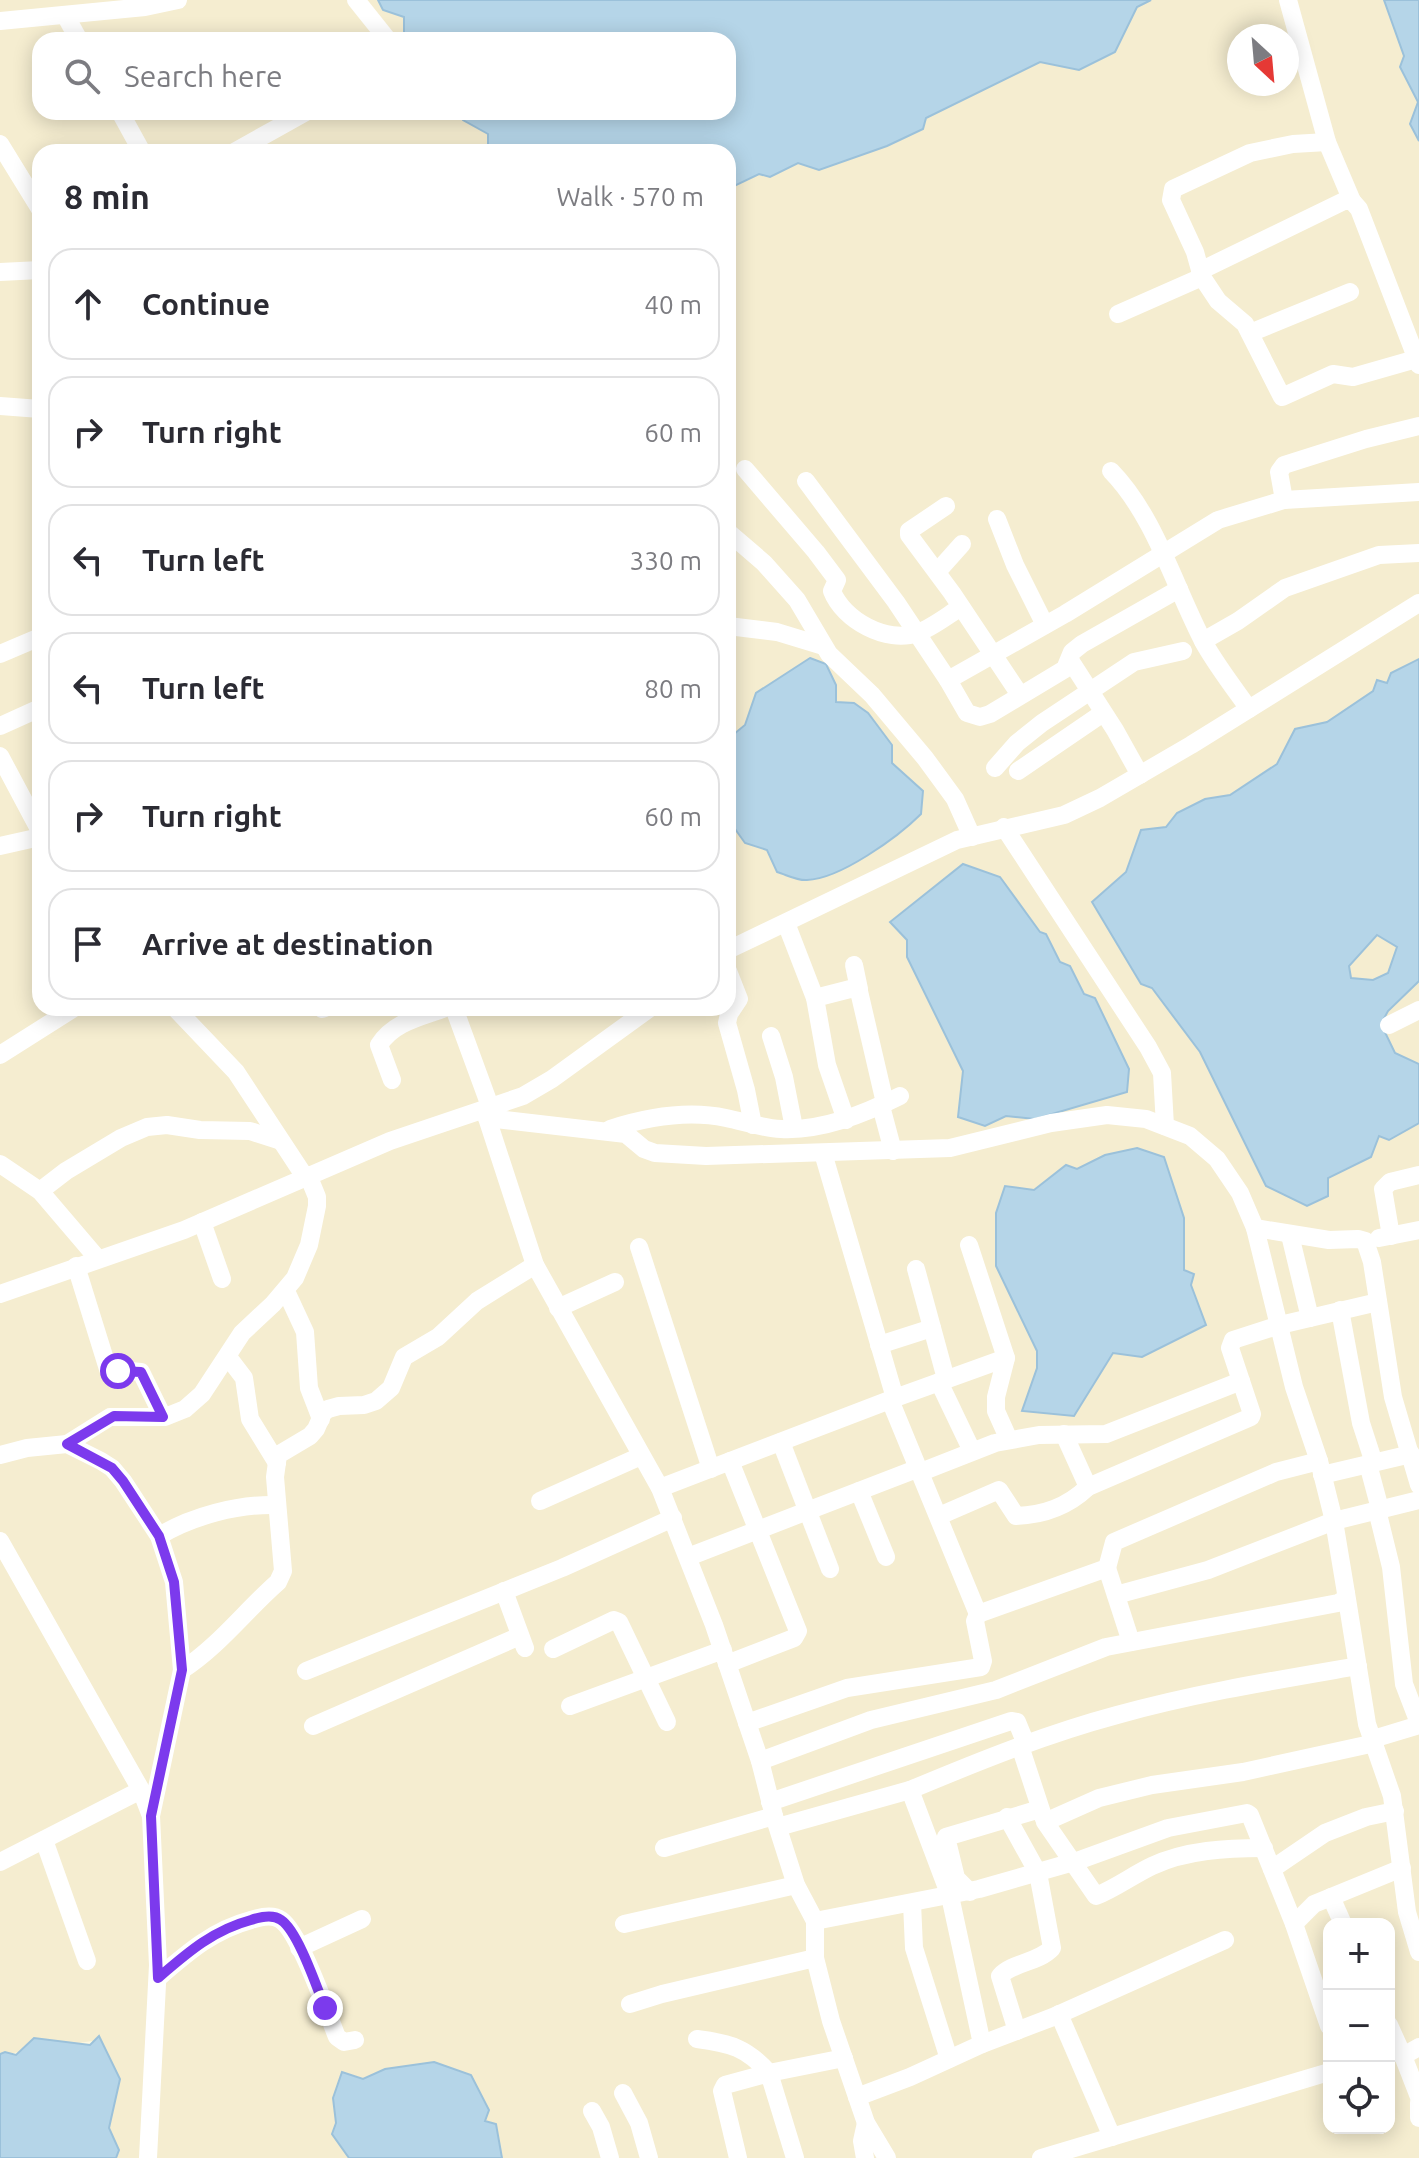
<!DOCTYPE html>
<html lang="en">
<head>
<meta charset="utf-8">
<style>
  :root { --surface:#fff; --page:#f2f2f3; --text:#2b2b33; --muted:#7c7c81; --line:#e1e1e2 }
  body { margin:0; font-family:Ubuntu,sans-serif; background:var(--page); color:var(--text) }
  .controls { position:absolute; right:24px; bottom:24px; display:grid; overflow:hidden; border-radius:16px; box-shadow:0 4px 20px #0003 }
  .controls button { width:72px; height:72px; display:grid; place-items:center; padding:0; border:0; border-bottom:2px solid var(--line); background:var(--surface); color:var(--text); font:40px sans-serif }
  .compass { position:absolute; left:1227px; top:24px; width:72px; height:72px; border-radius:50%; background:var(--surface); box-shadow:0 4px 20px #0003; rotate:154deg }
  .stop { position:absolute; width:24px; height:24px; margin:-18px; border:6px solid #7c3aed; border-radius:50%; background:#fff }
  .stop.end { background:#7c3aed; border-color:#fff; box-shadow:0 2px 8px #0008 }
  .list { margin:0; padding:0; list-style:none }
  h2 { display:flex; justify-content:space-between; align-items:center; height:104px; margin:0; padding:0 32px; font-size:34px }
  h2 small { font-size:26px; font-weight:400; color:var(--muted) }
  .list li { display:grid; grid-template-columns:52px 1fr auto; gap:24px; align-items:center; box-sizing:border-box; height:112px; margin:0 16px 16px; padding:0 16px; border:2px solid var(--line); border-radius:24px }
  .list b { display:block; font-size:30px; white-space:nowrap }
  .list em { font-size:26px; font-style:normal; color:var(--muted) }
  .icon { flex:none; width:44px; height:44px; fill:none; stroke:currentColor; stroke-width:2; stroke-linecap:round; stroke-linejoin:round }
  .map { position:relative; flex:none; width:1419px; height:2158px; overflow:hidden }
  .search { position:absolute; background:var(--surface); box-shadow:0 4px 20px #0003; left:32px; top:32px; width:704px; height:88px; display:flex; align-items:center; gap:20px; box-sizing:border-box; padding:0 28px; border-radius:24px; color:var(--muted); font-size:30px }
  .panel { position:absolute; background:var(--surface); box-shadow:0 4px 20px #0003; left:32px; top:144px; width:704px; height:872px; border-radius:24px }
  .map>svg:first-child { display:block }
</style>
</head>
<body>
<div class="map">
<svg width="1419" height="2158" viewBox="0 0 1419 2158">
  <rect width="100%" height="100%" fill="#fdf9e2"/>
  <path fill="#f5edd0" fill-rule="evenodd" d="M0,0H1419V2158H94L111,2079L92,2041L0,2055ZM1239,36H1287V84H1239ZM40,40H728V112H40ZM40,152H728V1008H40ZM1329,1924H1389V2128H1329Z"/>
  <g fill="#b5d5e8" stroke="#9bc1da" stroke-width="2" fill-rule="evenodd">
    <path d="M378,0H1151L1137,7L1115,52L1079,70L1040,62L926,118L923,129L887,146L819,170L798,163L770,177L759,174L728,189V152H488V134L463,120L459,112H728V40H409L404,35V17L383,10Z"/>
    <path d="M1384,0H1419V141L1410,124L1418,102L1400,67L1404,56Z"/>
    <path d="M810,658L826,664L836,685V702L854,703L868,713L892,745V763L923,791L921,814C898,837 840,879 807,880C798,881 787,875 777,872L767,850L745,843L728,819V739L745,725L756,693Z"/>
    <path d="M1419,659V981L1388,1011L1381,1024L1395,1053L1419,1064V1123L1389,1140L1379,1136L1371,1157L1328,1178V1196L1307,1206L1266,1186L1200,1052L1152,988L1141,984L1092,902L1126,872L1141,830L1166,827L1177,813L1205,799L1230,795L1277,764L1295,729L1327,722L1373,691L1377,680L1387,683L1391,673ZM1377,935L1397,947L1388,973L1373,980L1351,978L1349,966Z"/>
    <path d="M963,864L1000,877L1040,932L1046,934L1060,962L1070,966L1084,994L1095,998L1129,1069L1127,1092L1035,1119L1006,1116L985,1126L958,1117L963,1071L907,957V940L890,922Z"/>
    <path d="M1137,1148L1164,1157L1184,1218V1270L1194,1274L1191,1285L1206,1325L1142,1357L1113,1353L1074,1416L1022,1411L1037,1368V1351L996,1266V1213L1005,1186L1034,1190L1066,1165L1077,1169L1105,1155Z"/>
    <path d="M99,2036L120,2079L109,2128L119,2150L116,2158H0V2054L5,2052L16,2055L34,2038L90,2045Z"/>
    <path d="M434,2062L471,2075L489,2110L485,2121L496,2124L502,2158H349L332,2134L336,2123L333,2098L342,2072L363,2079L385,2069Z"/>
  </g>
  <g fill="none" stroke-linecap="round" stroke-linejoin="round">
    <g stroke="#fff" stroke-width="18">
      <path d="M356,0L388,40"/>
      <path d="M1288,0L1327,142L1352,201"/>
      <path d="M65,15L79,40"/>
      <path d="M0,21L145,7L178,0"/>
      <path d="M120,112L142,152"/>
      <path d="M1327,142L1293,144L1250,153L1173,189L1171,200L1195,252L1202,277L1218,301L1245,324L1282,397L1333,374L1353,377L1416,359"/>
      <path d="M0,144L40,209"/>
      <path d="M234,152L306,112"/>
      <path d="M1200,271L1344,201H1352L1359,209L1419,365"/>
      <path d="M0,272L40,270"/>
      <path d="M1118,314L1202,277"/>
      <path d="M1250,333L1350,292"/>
      <path d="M0,406L40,409"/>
      <path d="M745,469L816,552L837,580L832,591C843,620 887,644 917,633C932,628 948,615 961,607"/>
      <path d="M1111,471C1155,516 1175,588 1204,643C1217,666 1234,688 1249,709"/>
      <path d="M806,481L896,602L948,680L1065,614L1218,520L1284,500L1419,492"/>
      <path d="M1284,500L1279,472L1284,465L1366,439L1419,426"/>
      <path d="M946,506L909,531V535L952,593L1020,695"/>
      <path d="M997,519L1015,565L1045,625"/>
      <path d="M728,532L764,563L797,600L829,654L872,695L925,758L955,799L972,837"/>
      <path d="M937,572L962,544"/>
      <path d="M728,626L777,632L823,646"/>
      <path d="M1203,641L1238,621L1285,588L1379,555L1419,553"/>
      <path d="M0,654L40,637"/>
      <path d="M1070,660L1115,730L1140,775"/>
      <path d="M948,680L967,713L980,717L990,714L1065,669L1072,652L1082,644L1179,589"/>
      <path d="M0,726L40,708"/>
      <path d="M0,756L40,831"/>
      <path d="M995,768L1017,743L1042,723L1134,662L1183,651"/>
      <path d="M1018,771L1103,713"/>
      <path d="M1004,827L1148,1047L1162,1073L1165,1126"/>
      <path d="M0,846L40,837"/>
      <path d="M786,923L815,998L827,1065L846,1120"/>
      <path d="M728,950L957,840L1064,815L1100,798L1191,745L1419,603"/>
      <path d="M854,965L859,989"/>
      <path d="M728,971L739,999L729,1014L727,1023L746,1090L753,1125"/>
      <path d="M815,998L858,987L885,1103"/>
      <path d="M175,1008L236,1072L305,1177"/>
      <path d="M454,1008L491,1109L487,1118L535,1265L660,1488L714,1625L760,1761L774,1816L796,1885L815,1921V1958L831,2021L866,2123L887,2158"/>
      <path d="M322,1009L325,1008"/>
      <path d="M1389,1025L1419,1010"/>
      <path d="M771,1036L784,1077L794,1128"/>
      <path d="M0,1055L74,1008"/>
      <path d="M392,1080L379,1045C393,1022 421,1017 445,1008"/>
      <path d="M881,1106L893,1151"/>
      <path d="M487,1118L626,1134L644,1149L655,1153L706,1156L950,1148L1051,1123L1107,1115L1146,1119L1190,1136L1217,1159L1240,1193L1255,1228L1294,1387L1319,1461L1334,1521L1208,1570L1116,1595"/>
      <path d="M610,1129C647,1117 688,1110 726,1118C745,1122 762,1128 781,1129C822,1131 864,1114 900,1096"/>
      <path d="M0,1164L40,1191L98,1259"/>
      <path d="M40,1191L66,1171L121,1138L147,1127L167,1125L200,1130L250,1131L281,1141"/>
      <path d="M202,1222L222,1279"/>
      <path d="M1255,1228L1329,1240L1358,1239L1365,1241L1372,1262L1393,1397L1419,1485"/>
      <path d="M1290,1235L1310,1318"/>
      <path d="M1391,1236L1383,1189L1390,1182L1419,1175"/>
      <path d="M1379,1238L1419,1230"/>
      <path d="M969,1245L1006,1358L996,1397V1411L1009,1440"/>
      <path d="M639,1247L711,1469"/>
      <path d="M76,1266L108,1369L141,1372L163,1417"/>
      <path d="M916,1269L946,1379"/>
      <path d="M286,1291L305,1332L309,1388L321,1419"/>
      <path d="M0,1294L184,1230L390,1141L523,1096L552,1079L650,1008"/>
      <path d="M558,1308L615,1282"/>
      <path d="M1340,1310L1361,1423L1374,1463"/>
      <path d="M879,1345L932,1328"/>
      <path d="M228,1357L244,1378L250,1419L277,1463"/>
      <path d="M939,1382L972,1451"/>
      <path d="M895,1398L1006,1358"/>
      <path d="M890,1400L978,1614L1107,1568L1114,1542L1276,1472L1319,1461"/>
      <path d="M1064,1434L1088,1487"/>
      <path d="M781,1442L830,1569"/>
      <path d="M67,1444L110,1417H165L185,1409L202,1394L242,1333L273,1304L295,1278L309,1245L317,1206V1197L308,1175"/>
      <path d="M0,1455L27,1448L67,1444L101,1461L112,1468L123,1481L159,1536L174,1582L182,1670L151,1816"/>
      <path d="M1368,1464L1380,1509"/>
      <path d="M921,1472L995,1443L1039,1435L1106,1434L1241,1381"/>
      <path d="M1322,1475L1411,1454"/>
      <path d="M660,1488L895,1398L823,1153"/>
      <path d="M859,1491L886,1557"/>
      <path d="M540,1501L641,1456"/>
      <path d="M1377,1510L1391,1567L1404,1684L1419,1723"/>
      <path d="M939,1516L999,1490L1016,1516C1044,1515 1067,1507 1088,1487L1251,1417L1252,1414L1230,1348L1233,1340L1280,1325L1378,1302"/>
      <path d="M159,1536C192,1516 238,1504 276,1505"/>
      <path d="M0,1541L141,1790L151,1816L158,1965L148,2158"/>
      <path d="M688,1557L919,1468"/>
      <path d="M1107,1568L1131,1642"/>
      <path d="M504,1591L525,1648"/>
      <path d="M1346,1593L1367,1724L1392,1796L1407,1912L1419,1952"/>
      <path d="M553,1649L614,1620L619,1622L667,1722"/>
      <path d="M727,1664L794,1638L798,1631L730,1461"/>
      <path d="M182,1670C219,1646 245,1611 278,1582L283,1571L275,1477L278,1455L310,1436L316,1429L323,1413L328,1409L339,1406L364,1405L376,1401L391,1388L404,1357L438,1337L477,1301L535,1265"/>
      <path d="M306,1671L562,1568L673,1518"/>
      <path d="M570,1706L723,1650"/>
      <path d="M747,1723L847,1688L981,1667L983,1661L975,1621L978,1614"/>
      <path d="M313,1726L520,1636"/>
      <path d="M1373,1739L1419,1725"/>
      <path d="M1020,1746L1044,1819"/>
      <path d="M760,1761L871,1720L996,1690L1106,1647L1338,1603L1345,1599L1346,1593L1334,1521L1419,1500"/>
      <path d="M770,1802L1011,1721L1017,1722L1026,1744"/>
      <path d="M1007,1817L1038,1873L1052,1948C1038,1963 1013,1962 1000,1976L1017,2031"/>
      <path d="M778,1827L910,1790"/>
      <path d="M44,1840L87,1961"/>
      <path d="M664,1848L774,1816"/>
      <path d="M1264,1848C1227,1848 1186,1850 1152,1866C1133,1875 1116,1888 1096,1896L1045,1822L1099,1798L1152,1785L1243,1772L1375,1743"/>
      <path d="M0,1862L141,1790"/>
      <path d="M1272,1869L1325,1833L1366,1817L1395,1811"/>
      <path d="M970,1892L956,1878L946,1837L1040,1809"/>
      <path d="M1331,1897L1343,1924"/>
      <path d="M912,1903L914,1948L949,2059"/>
      <path d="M815,1921L979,1889L1077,1861L1168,1828L1247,1813L1250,1815L1294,1924L1329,2026"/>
      <path d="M624,1924L796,1885"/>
      <path d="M1294,1924L1314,1904L1402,1868"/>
      <path d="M299,1948L362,1919"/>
      <path d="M158,1978C187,1953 213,1930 251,1920C260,1917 273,1914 281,1920C300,1933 327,2012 337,2037L344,2042L355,2040"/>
      <path d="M630,2004L662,1994L815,1958"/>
      <path d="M1059,2014L1112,2137"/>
      <path d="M1389,2025L1403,2056L1419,2047"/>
      <path d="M697,2039C730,2043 747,2048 769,2073L844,2058"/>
      <path d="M982,2044L950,1896L910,1790C977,1762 1046,1734 1117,1715C1196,1693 1277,1680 1358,1666"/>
      <path d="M1389,2053L1397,2052L1403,2056L1419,2097"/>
      <path d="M623,2093L639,2123L649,2158"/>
      <path d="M857,2097L910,2077L982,2044L1053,2017L1225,1940"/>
      <path d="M1419,2103V2118"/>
      <path d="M592,2111L601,2127L610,2158"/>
      <path d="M738,2158L722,2091L725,2085L769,2073L795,2158"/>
      <path d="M865,2158L862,2141L866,2123"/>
      <path d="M1041,2158L1329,2072"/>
    </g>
  </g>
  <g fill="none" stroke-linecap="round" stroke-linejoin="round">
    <path stroke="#7c3aed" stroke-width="10" d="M118,1371L141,1372L163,1417L114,1416L67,1444L112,1468L123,1481L159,1536L174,1582L182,1670L151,1816L158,1978C187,1953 213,1930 251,1920C260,1917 273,1914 281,1920C298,1931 317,1988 325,2008"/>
  </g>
</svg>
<div class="controls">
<button>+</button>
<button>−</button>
<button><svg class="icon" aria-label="locate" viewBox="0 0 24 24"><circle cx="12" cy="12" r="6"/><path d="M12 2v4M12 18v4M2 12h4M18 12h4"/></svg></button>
</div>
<svg class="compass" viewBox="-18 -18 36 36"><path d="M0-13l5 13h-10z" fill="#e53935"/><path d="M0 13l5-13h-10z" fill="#7c7c81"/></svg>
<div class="stop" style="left:118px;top:1371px"></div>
<div class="stop end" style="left:325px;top:2008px"></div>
<div class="search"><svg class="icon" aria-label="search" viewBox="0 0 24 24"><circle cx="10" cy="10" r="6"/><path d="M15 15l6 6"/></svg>Search here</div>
<section class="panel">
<h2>8 min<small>Walk · 570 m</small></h2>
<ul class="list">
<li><svg class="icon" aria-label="ahead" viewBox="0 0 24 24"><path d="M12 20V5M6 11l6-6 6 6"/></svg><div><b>Continue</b></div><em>40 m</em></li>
<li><svg class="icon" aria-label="right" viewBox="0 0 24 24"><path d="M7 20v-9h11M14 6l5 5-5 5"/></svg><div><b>Turn right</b></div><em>60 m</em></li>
<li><svg class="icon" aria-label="left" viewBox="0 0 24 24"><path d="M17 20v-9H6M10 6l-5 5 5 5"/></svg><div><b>Turn left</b></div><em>330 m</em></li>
<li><svg class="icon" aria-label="left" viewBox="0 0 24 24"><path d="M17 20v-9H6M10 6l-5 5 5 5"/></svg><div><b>Turn left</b></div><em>80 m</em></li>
<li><svg class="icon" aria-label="right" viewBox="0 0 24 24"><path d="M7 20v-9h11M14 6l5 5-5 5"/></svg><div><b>Turn right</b></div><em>60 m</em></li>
<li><svg class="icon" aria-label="arrive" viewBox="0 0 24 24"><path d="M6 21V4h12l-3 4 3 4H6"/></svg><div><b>Arrive at destination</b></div></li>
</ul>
</section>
</div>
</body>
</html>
